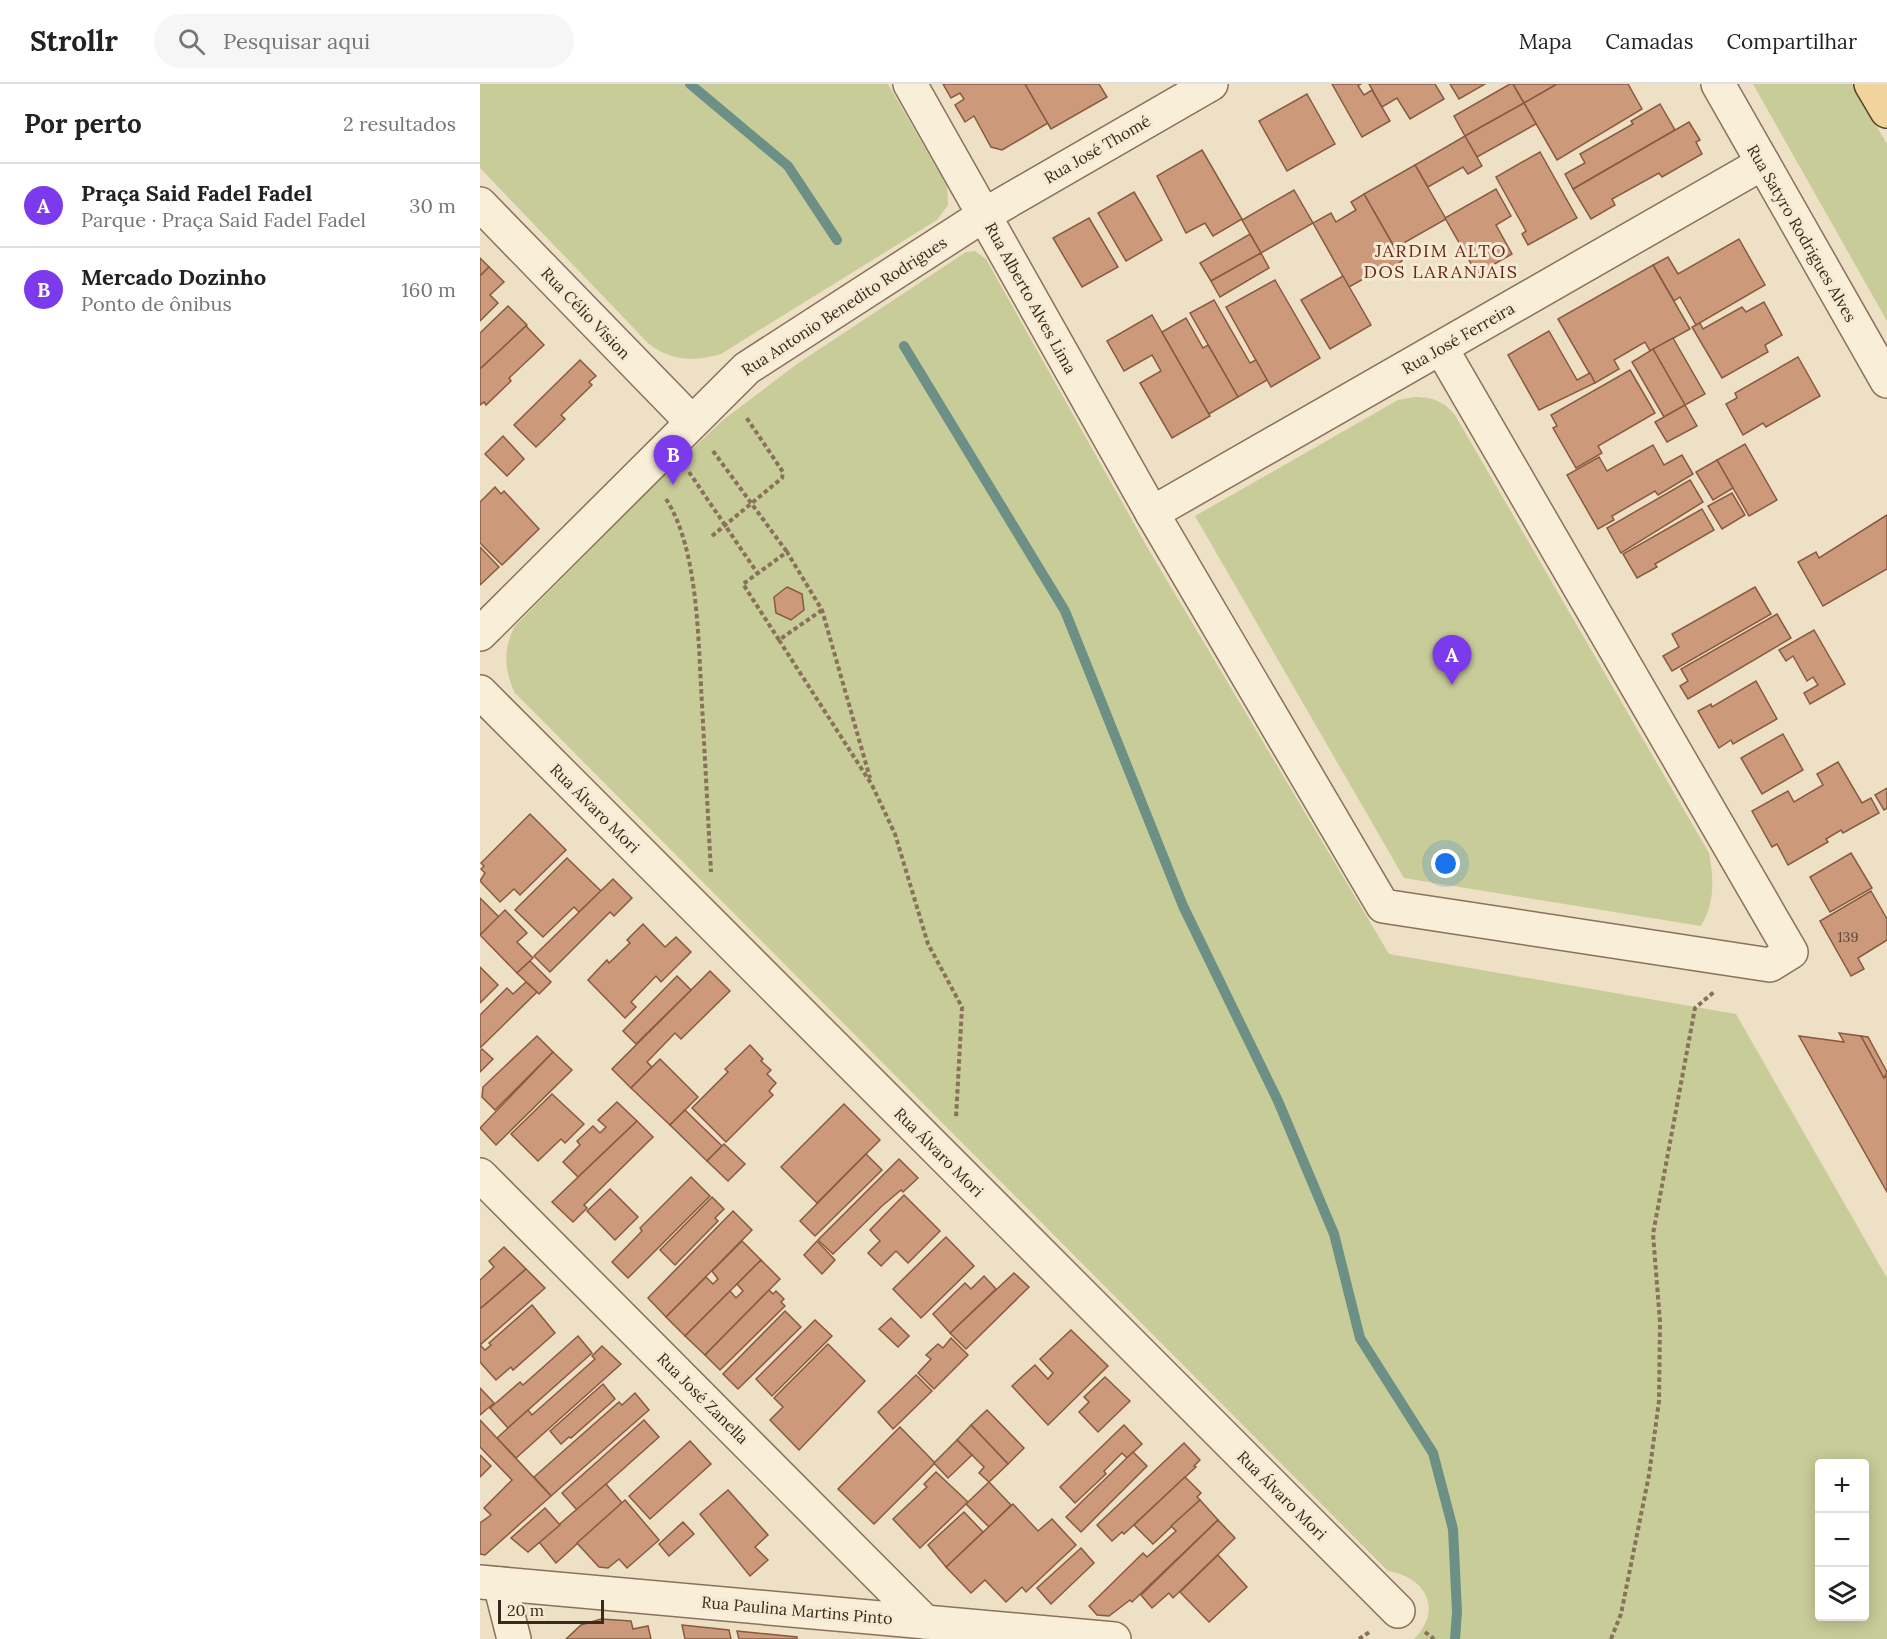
<!DOCTYPE html>
<html lang="pt">
<head>
<meta charset="utf-8">
<style>
  :root { --surface:#fff; --page:#f6f6f6; --text:#222; --muted:#767676; --line:#e0e0e0; --accent:#7c3aed }
  body { margin:0; font-family:Lora,serif; background:var(--page); color:var(--text) }
  .controls { position:absolute; right:18px; bottom:18px; display:grid; overflow:hidden; border-radius:6px; box-shadow:0 3px 15px #0003 }
  .controls button { width:54px; height:54px; display:grid; place-items:center; padding:0; border:0; border-bottom:2px solid var(--line); background:var(--surface); color:var(--text); font:30px sans-serif }
  .scale { position:absolute; left:18px; bottom:15px; width:106px; box-sizing:border-box; padding-left:6px; border:3px solid #392a1e; border-top:0; font-size:16px; line-height:21px; white-space:nowrap; color:#392a1e; -webkit-text-stroke:4px #f6ead3; paint-order:stroke }
  .you { position:absolute; left:966px; top:780px; width:21px; height:21px; margin:-15px; border:4px solid #fff; border-radius:50%; background:#1a73e8; box-shadow:0 0 0 9px #1a73e833 }
  .badge { display:grid; place-items:center; width:39px; height:39px; border-radius:50%; background:var(--accent); color:#fff; font-size:20px; font-weight:700 }
  .pin { position:absolute; translate:-50% -50px; filter:drop-shadow(0 2px 3px #0008) }
  .pin::after { content:''; position:absolute; top:32px; width:21px; height:18px; background:inherit; clip-path:polygon(0 0,100% 0,50% 100%) }
  .list { margin:0; padding:0; list-style:none }
  h2 { display:flex; justify-content:space-between; align-items:center; height:78px; margin:0; padding:0 24px; font-size:26px }
  h2 small { font-size:20px; font-weight:400; color:var(--muted) }
  .list li { display:grid; grid-template-columns:39px 1fr auto; gap:18px; align-items:center; box-sizing:border-box; height:84px; padding:0 24px; border-top:2px solid var(--line) }
  .list b { display:block; font-size:22px; white-space:nowrap }
  .list p { margin:0; font-size:20px; white-space:nowrap; color:var(--muted) }
  .list em { font-size:20px; font-style:normal; color:var(--muted) }
  .icon { flex:none; width:33px; height:33px; fill:none; stroke:currentColor; stroke-width:2; stroke-linecap:round; stroke-linejoin:round }
  .map { position:relative; flex:none; width:1407px; height:1555px; overflow:hidden }
  header { display:flex; align-items:center; gap:36px; box-sizing:border-box; height:84px; padding:0 30px; background:var(--surface); border-bottom:2px solid var(--line) }
  header strong { font-size:28px }
  nav { display:flex; gap:33px; margin-inline-start:auto; font-size:21px }
  .search { width:420px; height:54px; background:var(--page); display:flex; align-items:center; gap:15px; box-sizing:border-box; padding:0 21px; border-radius:33px; color:var(--muted); font-size:22px }
  main { display:flex }
  aside { flex:1; background:var(--surface) }
  .map>svg:first-child { display:block }
</style>
</head>
<body>
<header>
<strong>Strollr</strong>
<div class="search"><svg class="icon" aria-label="search" viewBox="0 0 24 24"><circle cx="10" cy="10" r="6"/><path d="M15 15l6 6"/></svg>Pesquisar aqui</div>
<nav><a>Mapa</a><a>Camadas</a><a>Compartilhar</a></nav>
</header>
<main>
<aside>
<h2>Por perto<small>2 resultados</small></h2>
<ul class="list">
<li><span class="badge">A</span><div><b>Praça Said Fadel Fadel</b><p>Parque · Praça Said Fadel Fadel</p></div><em>30 m</em></li>
<li><span class="badge">B</span><div><b>Mercado Dozinho</b><p>Ponto de ônibus</p></div><em>160 m</em></li>
</ul>
</aside>
<div class="map">
<svg width="1407" height="1555" viewBox="0 0 1407 1555">
  <rect width="100%" height="100%" fill="#eee0c4"/>
  <g fill="#c8cc98" fill-rule="evenodd">
    <path d="M0,0H408L467,102L468,121L457,136L241,270C214,278 190,277 168,259L0,84Z"/>
    <path d="M1273,0H1372L1407,60V237Z"/>
    <path d="M495,167L506,175L666,461L909,870L1256,930L1407,1194V1555H934C964,1525 945,1493 908,1487L35,609C24,587 23,564 35,542L175,400L243,336L317,280L486,168ZM1340,1380H1384V1532H1340Z"/>
    <path d="M934,313C952,313 963,317 975,331L1229,769C1234,796 1235,818 1221,842L924,794L715,432L918,316Z"/>
  </g>
  <g fill="none" stroke-linecap="round" stroke-linejoin="round">
    <g stroke="#6c9086" stroke-width="10">
      <path d="M210,0L308,82L357,156"/>
      <path d="M424,262L585,527L703,822L798,1017L854,1150L880,1254L953,1369L973,1445L977,1528L975,1555"/>
    </g>
  </g>
  <g fill="#cc997a" stroke="#885a40" stroke-width="1.5">
    <path d="M463,0H545L568,39L522,66L511,63L494,32L485,38L475,21L484,15L480,9L471,14Z"/>
    <path d="M545,0H619L627,13L571,45Z"/>
    <path d="M852,0H881L878,2L884,11L892,6L910,37L882,53Z"/>
    <path d="M889,0H955L964,15L930,35L917,14L902,23Z"/>
    <path d="M970,0H1005L979,15Z"/>
    <path d="M1030,0H1033L1044,19L985,52L974,32Z"/>
    <path d="M1033,0H1077L1044,19Z"/>
    <path d="M1077,0H1148L1162,25L1077,76L1044,19Z"/>
    <path d="M827,10L855,60L807,87L779,37Z"/>
    <path d="M1044,19L1056,40L997,73L985,52Z"/>
    <path d="M1180,20L1195,46L1093,105L1085,90L1105,79L1100,70L1153,40L1151,37Z"/>
    <path d="M1209,38L1220,56L1216,58L1222,70L1182,93L1179,89L1132,115L1135,121L1111,135L1093,105Z"/>
    <path d="M985,52L1002,82L988,90L983,83L948,103L935,81Z"/>
    <path d="M722,66L762,135L733,152L725,139L706,149L677,92Z"/>
    <path d="M1060,68L1097,134L1048,161L1042,150L1046,147L1016,93Z"/>
    <path d="M935,81L966,135L915,164L884,110Z"/>
    <path d="M1016,105L1031,132L1016,141L1032,170L997,190L965,134Z"/>
    <path d="M814,106L833,139L781,169L762,136Z"/>
    <path d="M654,108L682,156L646,177L618,129Z"/>
    <path d="M884,110L922,177L913,183L910,180L869,203L833,139L851,129L856,138L876,126L871,118Z"/>
    <path d="M609,134L638,183L602,203L573,154Z"/>
    <path d="M770,150L781,169L731,197L720,179Z"/>
    <path d="M1259,155L1285,201L1216,241L1200,213L1194,217L1173,181L1188,173L1198,190Z"/>
    <path d="M781,169L789,184L740,213L731,197Z"/>
    <path d="M0,174L9,183L0,192Z"/>
    <path d="M1173,181L1210,245L1170,267L1165,258L1134,276L1139,285L1115,299L1078,235Z"/>
    <path d="M9,183L24,198L10,211L18,219L0,237V192Z"/>
    <path d="M863,192L891,241L850,265L821,216Z"/>
    <path d="M795,196L840,274L791,303L746,223Z"/>
    <path d="M734,216L770,279L776,276L787,296L758,313L710,229Z"/>
    <path d="M1284,218L1302,251L1285,261L1288,268L1242,294L1212,243L1220,239L1223,245L1262,223L1266,228Z"/>
    <path d="M28,222L47,241L0,285V249Z"/>
    <path d="M672,231L730,332L692,354L660,299L681,287L672,271L644,287L627,257Z"/>
    <path d="M706,234L723,264L728,261L758,313L729,330L682,248Z"/>
    <path d="M46,242L64,261L29,294L31,297L6,321L4,318L0,321V285Z"/>
    <path d="M1069,247L1097,296L1110,289L1115,299L1059,326L1028,271Z"/>
    <path d="M1193,254L1225,310L1205,321L1173,265Z"/>
    <path d="M1173,265L1205,321L1184,333L1152,278Z"/>
    <path d="M1318,273L1340,312L1286,343L1283,339L1263,351L1246,320L1257,314L1255,309Z"/>
    <path d="M100,276L116,292L109,298L112,301L81,331L85,335L56,363L34,341Z"/>
    <path d="M1150,286L1175,329L1118,362L1122,369L1096,384L1073,344L1077,342L1071,331Z"/>
    <path d="M1205,321L1217,342L1187,358L1175,338Z"/>
    <path d="M23,352L44,375L27,392L5,370Z"/>
    <path d="M1265,360L1297,416L1269,432L1237,376Z"/>
    <path d="M1173,361L1184,381L1202,371L1213,390L1178,411L1175,407L1132,432L1134,436L1118,445L1087,391L1119,373L1127,387Z"/>
    <path d="M1237,376L1253,404L1233,416L1216,388Z"/>
    <path d="M1210,396L1223,418L1141,469L1127,444Z"/>
    <path d="M15,403L21,410L24,407L59,445L22,481L0,459V418Z"/>
    <path d="M1252,409L1265,431L1242,445L1228,422Z"/>
    <path d="M1222,425L1234,446L1175,480L1177,483L1157,494L1143,470Z"/>
    <path d="M1407,431V485L1343,522L1318,478L1336,468L1339,474Z"/>
    <path d="M0,463L19,483L0,501Z"/>
    <path d="M307,503L322,510L324,526L311,536L296,529L294,513Z"/>
    <path d="M1275,503L1291,530L1192,587L1183,572L1199,563L1192,550Z"/>
    <path d="M1297,530L1311,554L1208,615L1200,602L1208,597L1201,585Z"/>
    <path d="M1334,546L1365,600L1330,620L1324,609L1338,601L1333,593L1327,597L1313,572L1306,577L1299,566Z"/>
    <path d="M1276,597L1297,635L1253,660L1251,656L1239,664L1218,627L1231,620L1232,623Z"/>
    <path d="M1303,650L1323,686L1282,710L1261,674Z"/>
    <path d="M1358,678L1382,719L1391,714L1399,729L1363,749L1361,746L1346,755L1348,758L1308,781L1297,760L1292,763L1272,727L1308,707L1314,718L1343,701L1337,690Z"/>
    <path d="M1407,704V724L1404,726L1395,711Z"/>
    <path d="M50,730L86,766L40,811L34,805L20,818L0,797L5,789L1,785L4,782L1,779Z"/>
    <path d="M1371,769L1392,804L1350,828L1330,793Z"/>
    <path d="M87,774L121,807L99,828L94,823L63,853L35,826Z"/>
    <path d="M133,795L152,814L134,832L130,828L70,888L54,872Z"/>
    <path d="M1391,807L1407,835V856L1378,874L1384,885L1371,892L1340,837Z"/>
    <path d="M0,814L19,833L0,851Z"/>
    <path d="M25,826L47,849L37,858L53,874L37,889L0,851Z"/>
    <path d="M163,840L185,863L196,853L211,868L181,898L176,892L151,918L156,923L145,934L108,896L127,876L129,879L150,859L147,856Z"/>
    <path d="M50,877L71,898L59,910L37,889Z"/>
    <path d="M0,883L18,901L0,919Z"/>
    <path d="M230,887L250,907L201,955L195,949L167,978L172,983L151,1004L132,985Z"/>
    <path d="M197,892L211,906L156,960L143,947Z"/>
    <path d="M46,898L57,908L0,964V931L27,904L33,910Z"/>
    <path d="M1359,949L1381,952L1404,994L1407,992V1108L1319,952L1364,958Z"/>
    <path d="M57,952L73,968L15,1026L2,1013L3,1003Z"/>
    <path d="M1381,952L1388,953L1407,988L1404,994Z"/>
    <path d="M270,961L283,975L281,977L291,986L287,990L296,999L289,1007L293,1011L246,1058L212,1024L248,988L245,985Z"/>
    <path d="M2,965L13,975L0,988V967Z"/>
    <path d="M73,968L92,986L16,1061L0,1044Z"/>
    <path d="M180,975L218,1013L190,1041L151,1004Z"/>
    <path d="M72,1010L104,1040L85,1059L81,1055L58,1077L31,1050Z"/>
    <path d="M137,1018L157,1037L98,1093L83,1078L100,1061L97,1057L113,1042L120,1049L126,1043L118,1036Z"/>
    <path d="M364,1020L400,1056L337,1119L301,1083Z"/>
    <path d="M205,1026L242,1062L227,1077L190,1041Z"/>
    <path d="M157,1037L173,1053L104,1121L107,1124L93,1138L72,1118Z"/>
    <path d="M244,1060L265,1080L248,1097L227,1077Z"/>
    <path d="M386,1070L402,1086L335,1152L320,1137Z"/>
    <path d="M419,1075L438,1094L423,1108L421,1106L402,1122L353,1170L338,1156Z"/>
    <path d="M211,1093L230,1112L148,1194L132,1178L162,1147L160,1144Z"/>
    <path d="M130,1105L158,1133L135,1156L107,1127Z"/>
    <path d="M424,1111L460,1147L428,1179L416,1167L401,1182L388,1169L400,1157L390,1146Z"/>
    <path d="M232,1113L244,1125L235,1134L238,1137L195,1181L180,1166Z"/>
    <path d="M253,1127L272,1146L186,1233L168,1214Z"/>
    <path d="M466,1153L494,1182L441,1234L413,1205Z"/>
    <path d="M262,1157L281,1176L205,1252L186,1233L226,1193L233,1200L238,1195L232,1187Z"/>
    <path d="M337,1157L355,1176L342,1190L324,1171Z"/>
    <path d="M24,1163L46,1185L0,1225V1196L14,1183L9,1177Z"/>
    <path d="M281,1176L300,1195L225,1271L205,1252L250,1207L256,1214L263,1207L257,1200Z"/>
    <path d="M46,1185L65,1204L0,1261V1225Z"/>
    <path d="M534,1189L549,1203L486,1265L470,1249Z"/>
    <path d="M504,1192L516,1205L470,1249L453,1230L485,1199L491,1205Z"/>
    <path d="M289,1206L293,1210L296,1207L304,1215L301,1218L305,1222L240,1286L225,1271Z"/>
    <path d="M52,1221L75,1249L33,1286L31,1283L16,1296L0,1278V1261L5,1266L11,1261L9,1259Z"/>
    <path d="M305,1227L321,1243L258,1305L243,1290Z"/>
    <path d="M411,1234L429,1252L418,1263L399,1245Z"/>
    <path d="M335,1236L352,1252L292,1312L276,1295Z"/>
    <path d="M591,1246L628,1282L568,1341L532,1302L555,1281L568,1295L573,1289L560,1275Z"/>
    <path d="M98,1252L112,1269L28,1344L10,1324L40,1298L43,1301Z"/>
    <path d="M471,1254L488,1271L454,1305L438,1289L451,1275L446,1271L458,1260L463,1264Z"/>
    <path d="M348,1260L385,1297L319,1366L290,1336L303,1323L294,1314Z"/>
    <path d="M122,1262L141,1280L36,1374L17,1354L48,1326L52,1331L115,1275L112,1272Z"/>
    <path d="M436,1291L452,1307L413,1345L398,1328Z"/>
    <path d="M625,1293L650,1317L618,1348L599,1328L609,1318L604,1313Z"/>
    <path d="M123,1300L135,1315L91,1354L89,1353L81,1360L70,1347Z"/>
    <path d="M0,1304L14,1319L0,1331Z"/>
    <path d="M155,1309L169,1326L71,1412L54,1393L139,1318L142,1321Z"/>
    <path d="M507,1326L544,1364L528,1380L491,1341Z"/>
    <path d="M0,1336L71,1412L5,1471L0,1470V1439L11,1431L4,1424L32,1396L0,1363Z"/>
    <path d="M164,1336L179,1353L97,1426L82,1409Z"/>
    <path d="M491,1341L528,1380L509,1398L499,1389L504,1383L477,1356Z"/>
    <path d="M644,1341L662,1360L647,1374L642,1369L624,1387L626,1390L595,1419L580,1403Z"/>
    <path d="M420,1343L455,1379L394,1440L358,1405Z"/>
    <path d="M477,1356L492,1371L468,1394L454,1379Z"/>
    <path d="M210,1357L231,1380L170,1435L149,1412Z"/>
    <path d="M704,1359L720,1376L714,1382L716,1383L644,1450L642,1448L632,1457L617,1441Z"/>
    <path d="M653,1368L667,1382L601,1448L586,1433Z"/>
    <path d="M0,1371L11,1382L0,1393Z"/>
    <path d="M456,1388L488,1418L440,1464L413,1435L447,1403L444,1400Z"/>
    <path d="M705,1393L721,1409L717,1413L720,1416L673,1460L654,1441Z"/>
    <path d="M509,1398L531,1421L509,1443L486,1420Z"/>
    <path d="M126,1400L142,1419L76,1479L59,1458Z"/>
    <path d="M248,1406L288,1451L275,1463L288,1476L270,1492L220,1430Z"/>
    <path d="M145,1416L179,1456L147,1484L139,1475L128,1484L119,1483L97,1459Z"/>
    <path d="M720,1416L738,1436L652,1518L650,1516L629,1532L617,1531L609,1522L663,1469L667,1473L696,1447L691,1442Z"/>
    <path d="M533,1420L558,1447L572,1435L596,1461L546,1508L542,1503L526,1518L505,1496L491,1509L466,1483Z"/>
    <path d="M65,1424L80,1441L48,1468L31,1454Z"/>
    <path d="M484,1428L503,1448L466,1483L448,1461Z"/>
    <path d="M738,1436L755,1454L693,1514L689,1509L672,1524L661,1511Z"/>
    <path d="M203,1438L214,1450L189,1472L179,1460Z"/>
    <path d="M601,1464L614,1479L571,1520L557,1504Z"/>
    <path d="M738,1471L767,1503L729,1538L700,1508Z"/>
    <path d="M121,1535L151,1537L153,1545L168,1542L171,1555H86L101,1541Z"/>
    <path d="M202,1541L249,1546L251,1555H205Z"/>
    <path d="M257,1547L317,1553V1555H259Z"/>
  </g>
  <g fill="none" stroke-linecap="round" stroke-linejoin="round">
    <defs>
      <g id="minor">
        <path d="M430,0L672,429L903,822L1290,881L1311,868L961,264"/>
        <path d="M1238,0L1407,297"/>
        <path d="M0,120L211,337"/>
        <path d="M672,429L1283,79"/>
        <path d="M0,550L267,284L504,131L731,0"/>
        <path d="M0,608L918,1527"/>
        <path d="M0,1091L445,1538"/>
        <path d="M0,1498L634,1555"/>
        <path d="M20,1500L34,1555"/>
      </g>
      <path id="major" d="M1391,0L1407,27"/>
    </defs>
    <use href="#minor" stroke="#89715a" stroke-width="36"/>
    <use href="#major" stroke="#57402e" stroke-width="36"/>
    <g stroke="#89715a" stroke-width="4" stroke-dasharray="4.5 3" stroke-linecap="butt">
      <path d="M233,367L307,468"/>
      <path d="M209,388L278,490"/>
      <path d="M186,415C219,466 218,559 222,620C225,676 228,732 231,788"/>
      <path d="M232,452L302,394L303,388L266,333"/>
      <path d="M342,526L299,556L263,500L307,468L342,526L390,694"/>
      <path d="M299,556L392,701L415,750L448,860L482,923L476,1034"/>
      <path d="M945,1548L954,1555"/>
      <path d="M879,1555L891,1547"/>
      <path d="M1131,1555L1141,1530L1169,1391L1179,1317L1180,1238L1173,1150L1215,924L1234,908"/>
    </g>
    <use href="#minor" stroke="#f9eed7" stroke-width="33"/>
    <use href="#major" stroke="#f1d39c" stroke-width="33"/>
  </g>
  <g text-anchor="middle" stroke-width="6" stroke-linejoin="round" paint-order="stroke">
    <g font-size="14" fill="#5e4635">
      <text x="1368" y="858">139</text>
    </g>
    <g font-size="16" fill="#392a1e" stroke="#f6ead3">
      <text transform="translate(617 65) rotate(-30)" y="6">Rua José Thomé</text>
      <text transform="translate(1322 149) rotate(60)" y="6">Rua Satyro Rodrigues Alves</text>
      <text transform="translate(551 214) rotate(61)" y="6">Rua Alberto Alves Lima</text>
      <text transform="translate(364 222) rotate(-33)" y="6">Rua Antonio Benedito Rodrigues</text>
      <text transform="translate(106 229) rotate(46)" y="6">Rua Célio Vision</text>
      <text transform="translate(978 254) rotate(-30)" y="6">Rua José Ferreira</text>
      <text transform="translate(115 724) rotate(45)" y="6">Rua Álvaro Mori</text>
      <text transform="translate(459 1068) rotate(45)" y="6">Rua Álvaro Mori</text>
      <text transform="translate(223 1314) rotate(45)" y="6">Rua José Zanella</text>
      <text transform="translate(802 1411) rotate(45)" y="6">Rua Álvaro Mori</text>
      <text transform="translate(317 1526) rotate(5)" y="6">Rua Paulina Martins Pinto</text>
    </g>
    <g font-size="18" letter-spacing="1.5" fill="#652a1e" stroke="#f6ead3">
      <text x="961" y="173">JARDIM ALTO<tspan x="961" dy="21">DOS LARANJAIS</tspan></text>
    </g>
  </g>
</svg>
<div class="controls">
<button>+</button>
<button>−</button>
<button><svg class="icon" aria-label="layers" viewBox="0 0 24 24"><path d="M12 4l9 5-9 5-9-5zM3 14l9 5 9-5"/></svg></button>
</div>
<div class="scale">20 m</div>
<div class="you"></div>
<div class="pin badge" style="left:972px;top:601px">A</div>
<div class="pin badge" style="left:193px;top:401px">B</div>
</div>
</main>
</body>
</html>
